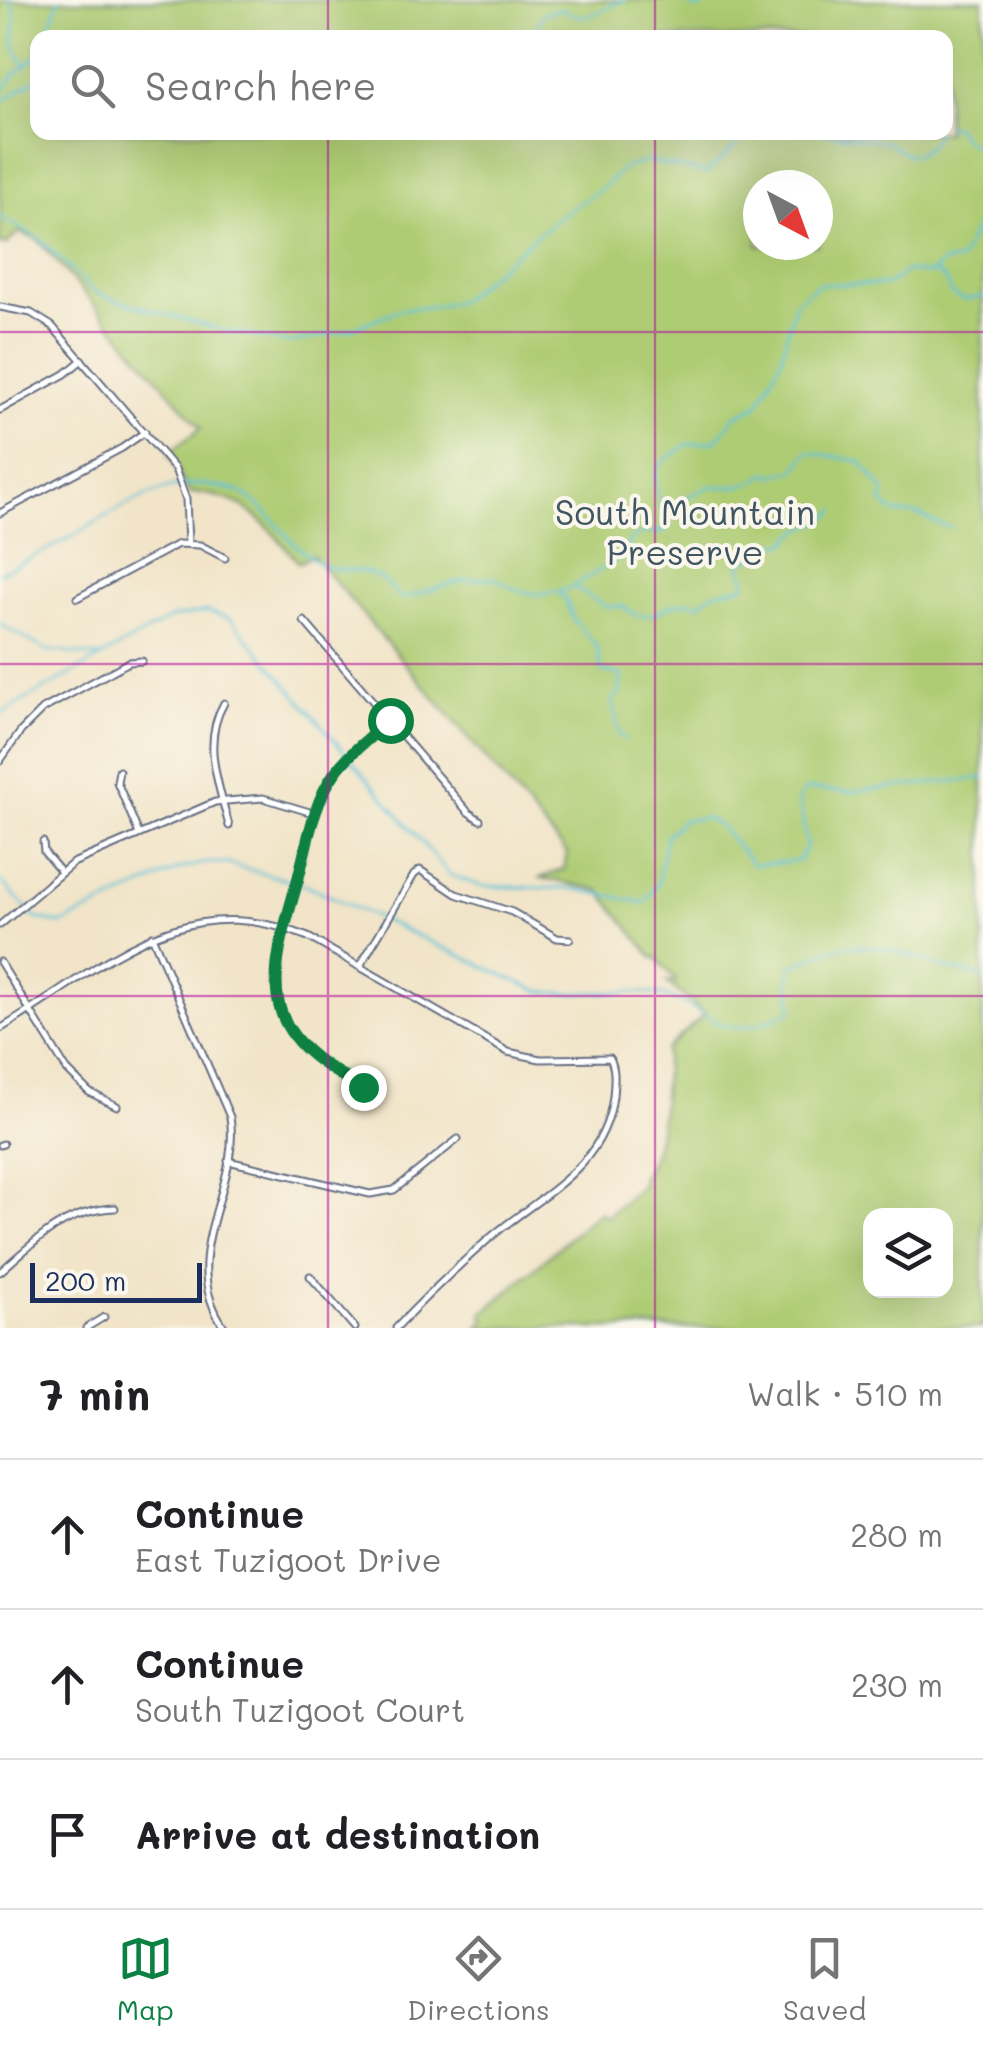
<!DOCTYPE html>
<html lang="en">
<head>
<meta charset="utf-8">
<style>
  :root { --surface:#fff; --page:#f2f2f2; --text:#202124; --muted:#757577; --line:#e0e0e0; --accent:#0b8043 }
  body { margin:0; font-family:Mali,sans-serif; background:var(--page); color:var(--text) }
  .controls { position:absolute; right:30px; bottom:30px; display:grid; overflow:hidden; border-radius:20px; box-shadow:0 10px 40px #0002 }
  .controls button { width:90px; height:90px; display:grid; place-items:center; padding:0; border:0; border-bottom:2px solid var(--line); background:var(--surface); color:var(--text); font:50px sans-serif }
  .compass { position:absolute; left:743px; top:170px; width:90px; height:90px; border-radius:50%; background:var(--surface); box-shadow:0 10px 40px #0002; rotate:139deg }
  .scale { position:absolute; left:30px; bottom:25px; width:172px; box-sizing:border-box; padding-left:10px; border:5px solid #1b2f5e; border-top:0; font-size:28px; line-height:35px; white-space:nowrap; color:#1b2f5e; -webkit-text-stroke:8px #fbf7ec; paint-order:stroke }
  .stop { position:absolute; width:30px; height:30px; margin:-22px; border:8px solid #0b8043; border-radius:50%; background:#fff }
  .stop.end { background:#0b8043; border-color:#fff; box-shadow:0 2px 10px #0008 }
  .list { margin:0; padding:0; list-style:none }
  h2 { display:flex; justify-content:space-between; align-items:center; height:130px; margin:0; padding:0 40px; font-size:42px }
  h2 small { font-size:32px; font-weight:400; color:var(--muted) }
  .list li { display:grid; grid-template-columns:65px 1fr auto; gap:30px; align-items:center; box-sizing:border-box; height:150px; padding:0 40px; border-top:2px solid var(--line) }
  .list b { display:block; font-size:38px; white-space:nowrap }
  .list p { margin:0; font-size:32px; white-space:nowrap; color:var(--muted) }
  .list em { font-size:32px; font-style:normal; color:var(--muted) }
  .icon { flex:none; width:55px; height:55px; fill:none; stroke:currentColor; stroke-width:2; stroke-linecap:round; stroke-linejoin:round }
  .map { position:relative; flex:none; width:983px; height:1328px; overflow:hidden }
  .search { position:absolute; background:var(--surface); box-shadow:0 10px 40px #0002; left:30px; right:30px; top:30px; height:110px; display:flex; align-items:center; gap:25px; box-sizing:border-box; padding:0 35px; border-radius:20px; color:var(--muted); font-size:38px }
  .sheet { height:580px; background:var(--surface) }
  nav { display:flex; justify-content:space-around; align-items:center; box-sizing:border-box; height:140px; border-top:2px solid var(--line); background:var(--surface); font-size:28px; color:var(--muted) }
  nav a { display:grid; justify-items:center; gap:5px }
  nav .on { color:var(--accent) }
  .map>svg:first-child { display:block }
</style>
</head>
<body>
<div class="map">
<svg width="983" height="1328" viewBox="0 0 983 1328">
  <rect width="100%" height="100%" fill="#fbf7ec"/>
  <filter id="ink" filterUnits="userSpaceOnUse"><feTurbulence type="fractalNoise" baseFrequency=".01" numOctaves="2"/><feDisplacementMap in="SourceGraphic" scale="20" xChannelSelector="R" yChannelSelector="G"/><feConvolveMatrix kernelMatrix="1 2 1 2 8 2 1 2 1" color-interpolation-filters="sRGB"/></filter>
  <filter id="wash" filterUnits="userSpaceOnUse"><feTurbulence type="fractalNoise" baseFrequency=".0048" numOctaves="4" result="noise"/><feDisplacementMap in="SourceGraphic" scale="40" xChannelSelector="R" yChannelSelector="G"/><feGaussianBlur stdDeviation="2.25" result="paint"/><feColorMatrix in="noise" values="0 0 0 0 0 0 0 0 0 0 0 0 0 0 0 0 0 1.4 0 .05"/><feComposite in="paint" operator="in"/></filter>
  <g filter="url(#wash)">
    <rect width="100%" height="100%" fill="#f1e4c8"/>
    <path fill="#aecc73" stroke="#647e68" stroke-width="2.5" fill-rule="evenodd" d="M0,0H983V1328H477L486,1320L482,1314L600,1211L606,1217L642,1185V1174C663,1156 664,1077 666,1049L705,1014L667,982L676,981L656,957L653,958L599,890L541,878L564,869L567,853L312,555L299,563C265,524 245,493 189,493L169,453L201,428L38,240L19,232L6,245L0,244ZM38,38H946V132H38ZM758,185H818V245H758ZM870,1216H946V1290H870Z"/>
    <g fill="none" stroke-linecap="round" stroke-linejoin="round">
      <g stroke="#5cc3d9" stroke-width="2.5">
        <path d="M9,0C21,15 12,25 14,41C15,50 20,58 25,65"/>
        <path d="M679,0L697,9L704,6L705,0"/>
        <path d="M46,38L59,0"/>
        <path d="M515,38L532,37L543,13L562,9C592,26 598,8 625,0"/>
        <path d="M0,95L14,75L38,55"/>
        <path d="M0,102C14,95 24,85 38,79"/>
        <path d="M946,126L956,127L964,139L979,149L983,148"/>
        <path d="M819,132L886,142L908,155L918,154L930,145L937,132"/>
        <path d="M0,217L41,240L93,291L109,298L221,330L290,343L346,331L401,309L431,307L459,301L560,216L604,187L622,169L647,161L707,173L751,132"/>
        <path d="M933,271L945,279L951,293L963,300L983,297"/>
        <path d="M659,533L665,532L670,522V507C681,498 697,494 710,486C728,488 753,487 766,473L776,476L782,472H793L808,452L860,461L885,492L881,500C898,521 900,510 919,515C933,520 932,524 951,527"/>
        <path d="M0,573C21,562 42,553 62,542C111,516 159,474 218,487C225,488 234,489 240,492C270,508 286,542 314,560C351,583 365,553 401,599L464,580L494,578L517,590L540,595L568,589L620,558L631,539L644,532L659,533L665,523C662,503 649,484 659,465L686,445L716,441L735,416L758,405L781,359L795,302L818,284L887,285L907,271L931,274L942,263L961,260L983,211"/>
        <path d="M575,588L607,607L622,606C657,633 659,595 699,604L713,593L743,586L746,580L740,567L742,559H752L765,545L787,543C798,523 823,527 836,510"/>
        <path d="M558,592L565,598L573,619L597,647L602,671L622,675L619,694L612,700L620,736L626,740"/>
        <path d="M0,624L46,650L101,657"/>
        <path d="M0,714L171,618L207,611L231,619L450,875L482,886L575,889L645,903L658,883L666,836L682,820L707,818L723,829L753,865L799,861L807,845L799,798L807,789L848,792L983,778"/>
        <path d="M0,880L35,918L61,924L179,869L206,863H225L306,885L536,990C576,998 615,988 654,994C679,997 691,1007 711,1019C737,1036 768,1022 793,1010L789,984L792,965C811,961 825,949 844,947C882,942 910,956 944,968C957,972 970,972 983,977"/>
      </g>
    </g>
  </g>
  <g filter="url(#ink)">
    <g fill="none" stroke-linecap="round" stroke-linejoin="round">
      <defs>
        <g id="street">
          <path d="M0,307L31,313L52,326L175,469L186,499L188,544"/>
          <path d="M0,410L65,374L82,360"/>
          <path d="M0,513L122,448L145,432"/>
          <path d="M77,598L178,544L200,545L225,558"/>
          <path d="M304,621L468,812L480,820"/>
          <path d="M224,703C201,743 219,784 229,826"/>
          <path d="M0,761L21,731L43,709L129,662L142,661"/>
          <path d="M119,771L117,782L139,834"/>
          <path d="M43,842L44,852L61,872"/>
          <path d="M0,925L73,863L215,802L263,798L316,814"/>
          <path d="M152,936L230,1117C242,1190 174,1256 225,1328"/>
          <path d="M0,962L67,1070L89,1092L117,1106"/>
          <path d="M360,966L414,875L420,870L456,894L512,912L557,938L570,939"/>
          <path d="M0,1029C103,968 180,884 308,937L508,1052L540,1059L610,1058C616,1070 614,1083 613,1096C605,1168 540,1195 491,1237C458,1266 426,1296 396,1328"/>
          <path d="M363,1087C257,1034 267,984 296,883C307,847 312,805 335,774C349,753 371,737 390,720"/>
          <path d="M0,1145L3,1144"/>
          <path d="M228,1161L370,1194L394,1190L458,1139"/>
          <path d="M0,1272C35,1241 65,1210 115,1208"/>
          <path d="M310,1276L355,1328"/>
          <path d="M86,1328L104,1317"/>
        </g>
      </defs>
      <use href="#street" stroke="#666e83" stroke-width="9"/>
      <use href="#street" stroke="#fff" stroke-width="5"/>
    </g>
  </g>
  <g fill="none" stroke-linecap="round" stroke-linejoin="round" filter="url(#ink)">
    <path stroke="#0b8043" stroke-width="12" d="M363,1087C256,1033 267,985 297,883C307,847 312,805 334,774C349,753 371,737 390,720"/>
  </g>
  <path fill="none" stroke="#b5179e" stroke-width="2.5" stroke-opacity="0.55" d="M328,0V38M655,0V38M328,132V1328M655,132V1328M0,332H983M0,664H983M0,996H983"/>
  <g text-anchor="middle" stroke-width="8" stroke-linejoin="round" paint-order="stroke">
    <g font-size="35" fill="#405663" stroke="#fbf7ec">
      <text x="685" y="525">South Mountain<tspan x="685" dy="40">Preserve</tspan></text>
    </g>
  </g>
</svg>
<div class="controls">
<button><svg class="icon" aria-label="layers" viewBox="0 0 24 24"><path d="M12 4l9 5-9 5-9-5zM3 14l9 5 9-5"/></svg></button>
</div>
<svg class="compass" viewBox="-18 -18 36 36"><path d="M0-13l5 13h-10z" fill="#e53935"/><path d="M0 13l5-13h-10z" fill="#757577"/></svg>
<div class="scale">200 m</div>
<div class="stop" style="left:390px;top:720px"></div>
<div class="stop end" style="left:363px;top:1087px"></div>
<div class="search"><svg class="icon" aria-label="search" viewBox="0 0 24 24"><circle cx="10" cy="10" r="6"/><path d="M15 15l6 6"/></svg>Search here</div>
</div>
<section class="sheet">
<h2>7 min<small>Walk · 510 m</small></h2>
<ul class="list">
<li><svg class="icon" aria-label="ahead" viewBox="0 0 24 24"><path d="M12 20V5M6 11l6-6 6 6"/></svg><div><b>Continue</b><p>East Tuzigoot Drive</p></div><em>280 m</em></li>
<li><svg class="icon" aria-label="ahead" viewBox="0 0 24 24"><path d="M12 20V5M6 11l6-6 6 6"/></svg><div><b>Continue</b><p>South Tuzigoot Court</p></div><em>230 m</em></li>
<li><svg class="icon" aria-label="arrive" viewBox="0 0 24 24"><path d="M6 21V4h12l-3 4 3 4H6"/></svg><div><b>Arrive at destination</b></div></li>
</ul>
</section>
<nav>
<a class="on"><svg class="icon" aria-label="map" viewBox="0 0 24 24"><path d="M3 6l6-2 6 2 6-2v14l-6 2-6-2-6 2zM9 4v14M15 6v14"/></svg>Map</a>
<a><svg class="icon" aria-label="directions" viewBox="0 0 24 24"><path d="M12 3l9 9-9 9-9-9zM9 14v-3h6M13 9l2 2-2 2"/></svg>Directions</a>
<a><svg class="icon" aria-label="saved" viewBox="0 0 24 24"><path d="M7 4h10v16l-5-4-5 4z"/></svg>Saved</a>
</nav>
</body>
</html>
